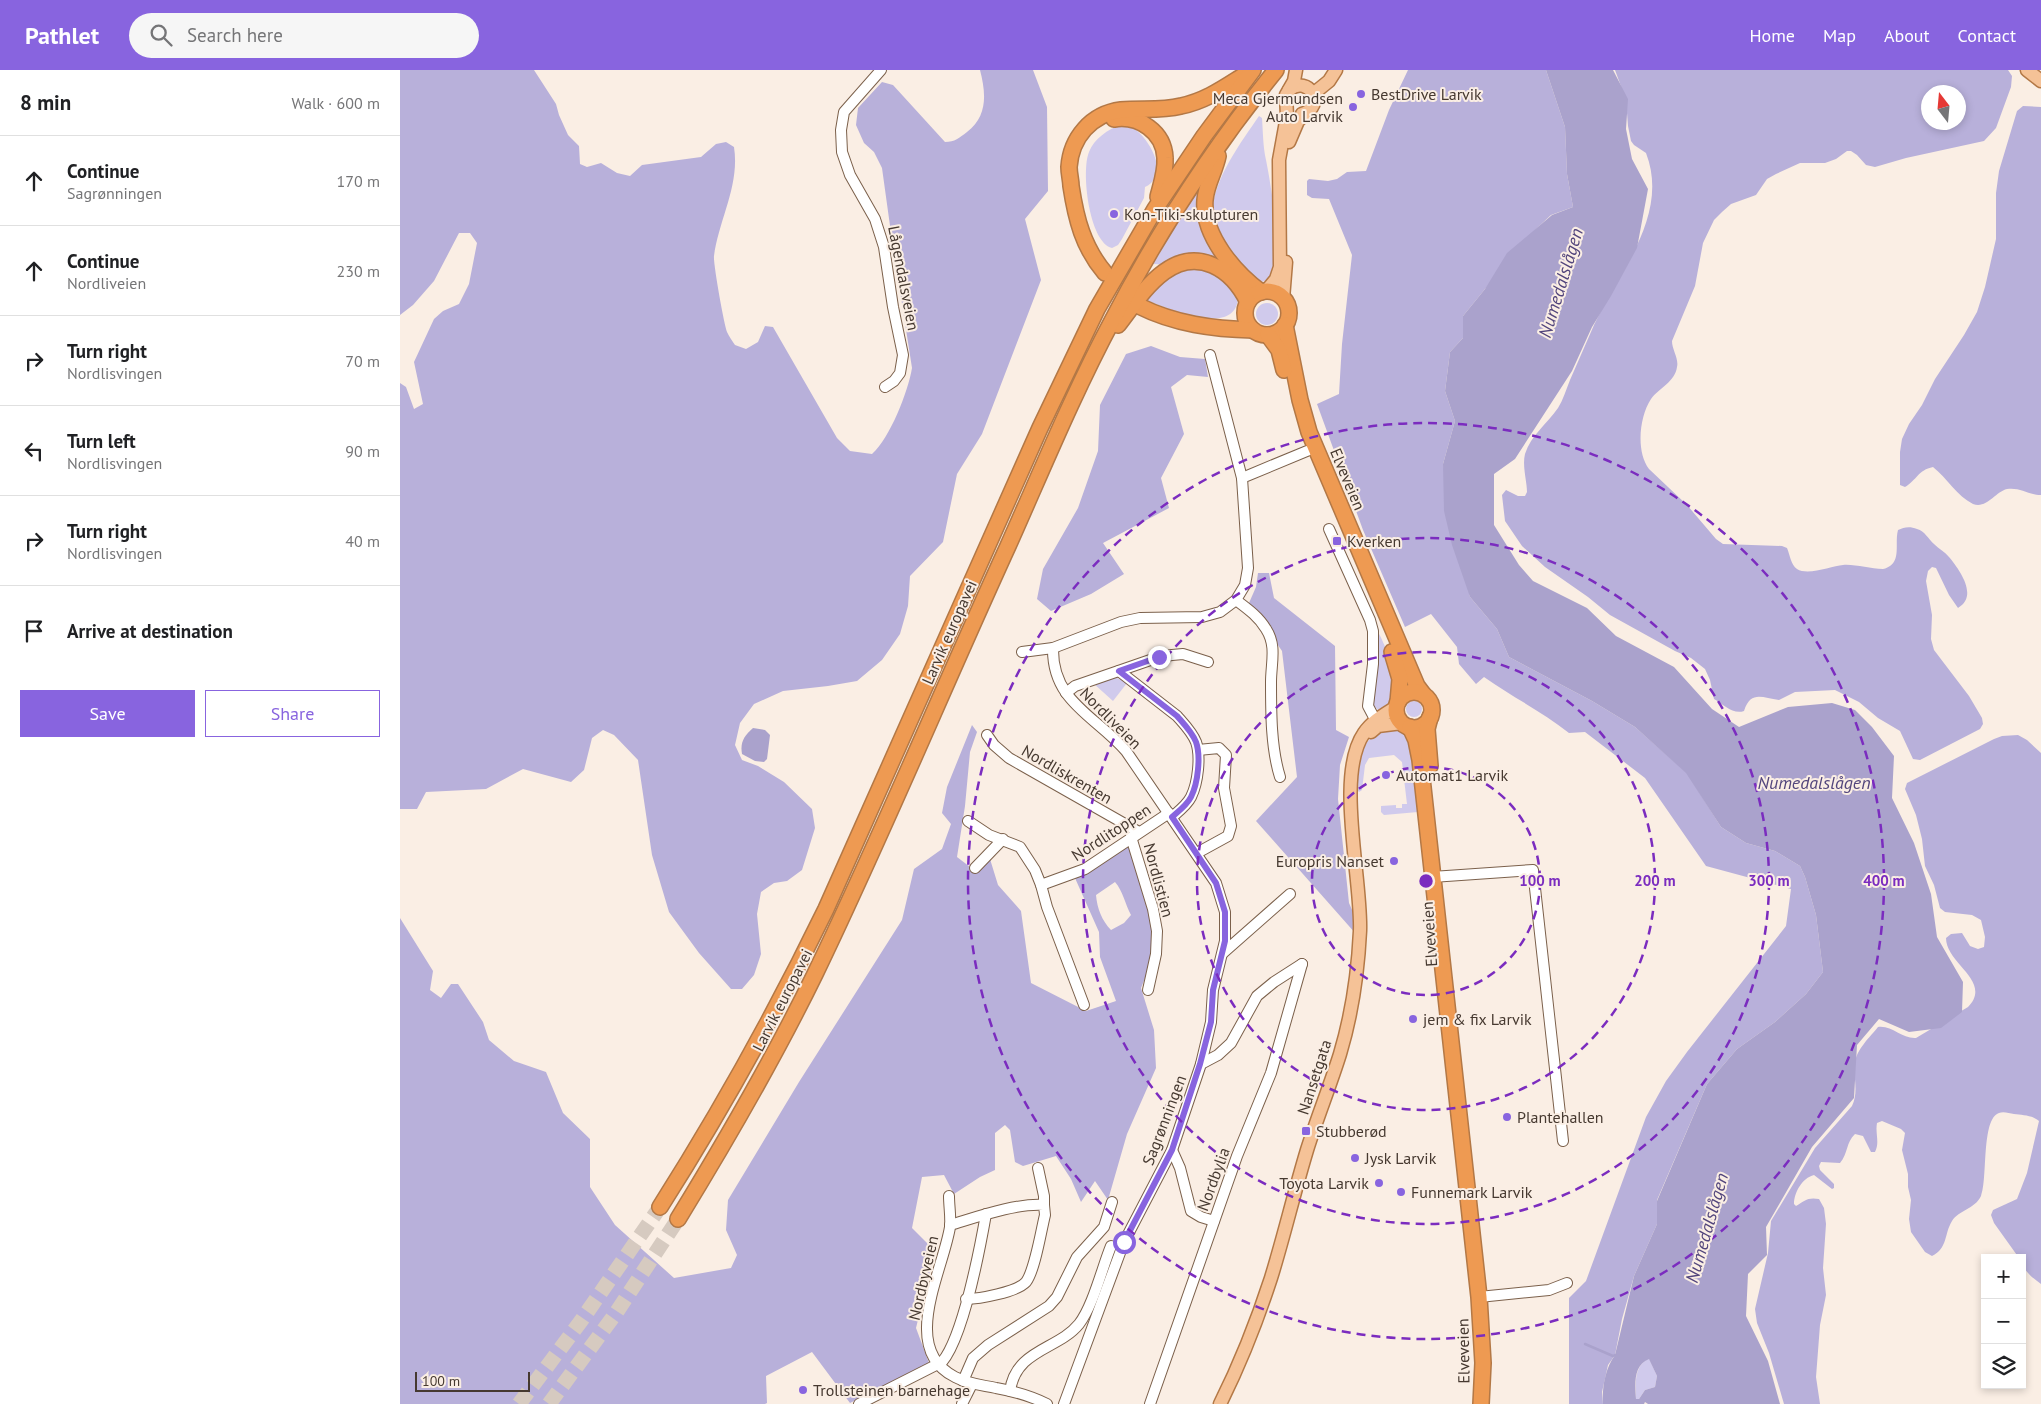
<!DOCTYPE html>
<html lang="en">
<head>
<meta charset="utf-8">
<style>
  :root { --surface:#fff; --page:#f6f6f6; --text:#202124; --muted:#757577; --line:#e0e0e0; --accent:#8864df }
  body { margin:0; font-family:"PT Sans",sans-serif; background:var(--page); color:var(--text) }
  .controls { position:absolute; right:15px; bottom:15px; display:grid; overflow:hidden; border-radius:0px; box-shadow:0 2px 8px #0003 }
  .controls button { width:45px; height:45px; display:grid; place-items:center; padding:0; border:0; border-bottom:1px solid var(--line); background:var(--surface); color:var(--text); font:25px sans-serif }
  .compass { position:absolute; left:1521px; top:15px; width:45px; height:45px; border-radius:50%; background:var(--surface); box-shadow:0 2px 8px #0003; rotate:344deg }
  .scale { position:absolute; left:15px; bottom:12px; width:115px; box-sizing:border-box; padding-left:5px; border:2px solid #463930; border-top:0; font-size:14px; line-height:18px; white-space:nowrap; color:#463930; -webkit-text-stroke:4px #faeee4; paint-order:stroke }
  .stop { position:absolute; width:15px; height:15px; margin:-11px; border:4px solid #8864df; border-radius:50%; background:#fff }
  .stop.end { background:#8864df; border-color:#fff; box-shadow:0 1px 5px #0008 }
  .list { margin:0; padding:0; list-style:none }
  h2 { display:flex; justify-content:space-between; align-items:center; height:65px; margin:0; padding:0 20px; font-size:21px }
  h2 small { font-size:16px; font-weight:400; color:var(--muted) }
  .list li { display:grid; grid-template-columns:32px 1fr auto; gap:15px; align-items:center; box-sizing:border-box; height:90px; padding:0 20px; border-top:1px solid var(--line) }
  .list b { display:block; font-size:19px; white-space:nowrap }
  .list p { margin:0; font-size:16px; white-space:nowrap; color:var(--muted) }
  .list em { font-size:16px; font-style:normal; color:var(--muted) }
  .actions { display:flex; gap:10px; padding:15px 20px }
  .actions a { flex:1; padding:11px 0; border:1px solid var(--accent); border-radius:0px; text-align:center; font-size:18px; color:var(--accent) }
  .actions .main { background:var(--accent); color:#fff }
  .icon { flex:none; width:28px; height:28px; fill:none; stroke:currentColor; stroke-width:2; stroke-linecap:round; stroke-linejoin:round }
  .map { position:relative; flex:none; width:1641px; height:1334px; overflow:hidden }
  header { display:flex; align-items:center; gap:30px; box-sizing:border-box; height:70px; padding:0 25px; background:var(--accent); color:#fff }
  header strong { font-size:24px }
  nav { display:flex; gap:28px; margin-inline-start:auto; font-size:18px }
  .search { width:350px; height:45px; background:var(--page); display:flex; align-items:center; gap:12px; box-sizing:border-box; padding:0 18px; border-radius:28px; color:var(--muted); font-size:19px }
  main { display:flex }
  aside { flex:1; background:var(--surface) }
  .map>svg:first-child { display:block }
</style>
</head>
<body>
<header>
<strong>Pathlet</strong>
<div class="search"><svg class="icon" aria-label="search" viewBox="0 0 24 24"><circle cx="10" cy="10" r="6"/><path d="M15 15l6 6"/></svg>Search here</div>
<nav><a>Home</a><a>Map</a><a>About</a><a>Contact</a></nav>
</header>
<main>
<aside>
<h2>8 min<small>Walk · 600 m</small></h2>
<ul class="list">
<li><svg class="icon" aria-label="ahead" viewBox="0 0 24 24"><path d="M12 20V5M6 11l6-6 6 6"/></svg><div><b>Continue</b><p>Sagrønningen</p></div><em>170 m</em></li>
<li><svg class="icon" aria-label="ahead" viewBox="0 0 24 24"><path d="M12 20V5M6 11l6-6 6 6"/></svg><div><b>Continue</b><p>Nordliveien</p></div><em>230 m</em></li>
<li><svg class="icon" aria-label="right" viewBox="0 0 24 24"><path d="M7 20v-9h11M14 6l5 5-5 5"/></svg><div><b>Turn right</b><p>Nordlisvingen</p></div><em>70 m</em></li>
<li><svg class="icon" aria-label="left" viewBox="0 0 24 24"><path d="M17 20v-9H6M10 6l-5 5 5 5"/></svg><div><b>Turn left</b><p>Nordlisvingen</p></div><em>90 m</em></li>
<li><svg class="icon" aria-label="right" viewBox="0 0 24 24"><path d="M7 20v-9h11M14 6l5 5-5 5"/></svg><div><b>Turn right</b><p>Nordlisvingen</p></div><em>40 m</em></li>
<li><svg class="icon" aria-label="arrive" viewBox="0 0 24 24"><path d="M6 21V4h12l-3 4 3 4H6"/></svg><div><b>Arrive at destination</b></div></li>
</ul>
<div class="actions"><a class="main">Save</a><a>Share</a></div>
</aside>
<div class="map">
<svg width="1641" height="1334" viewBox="0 0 1641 1334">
  <rect width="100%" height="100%" fill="#faeee4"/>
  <g fill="#d0caec">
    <path d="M859,46L862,48C863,62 863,77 866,90C870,109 889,212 860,212C847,201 819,173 814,157C804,121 840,74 859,46Z"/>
    <path d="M721,55C726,56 731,56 736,60C748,69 767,99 751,113C749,115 747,116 745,117L744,128L722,169L718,175L712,178C689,172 681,101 689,82C694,69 708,59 721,55Z"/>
    <path d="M799,119L832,198L753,194L784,141Z"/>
    <path d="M783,198H801L825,209L838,229C834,268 766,238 744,229L770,205Z"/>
    <circle cx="867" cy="244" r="11"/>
    <path d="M978,562C989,582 1008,630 979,641L973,635Z"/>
    <path d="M713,606L727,613L713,631L693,613Z"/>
    <circle cx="1014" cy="639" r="8"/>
    <path d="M996,659H1003L1010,666L1028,815L1025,812L1018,742L984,745L981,742V736L996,735V738H1002V734H1007L1002,692L994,685L969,688L965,695L962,720L959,722L957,719C959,685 957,666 996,659Z"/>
    <path d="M1249,1288L1257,1306L1255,1317L1245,1320L1239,1329H1236C1236,1314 1233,1297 1249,1288Z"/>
  </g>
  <g fill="#b8b0da" fill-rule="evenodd">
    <path d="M0,0H134L156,34L159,45L168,65L179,76L180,94L187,97L201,93L217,103L230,106L242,95L301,87L316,74L326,72L334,77C340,115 319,149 314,186C313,193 324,254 327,262C329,266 332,271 335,275L346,279L358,272L365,256L373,257L437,368L450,381L472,384C490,368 508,322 512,298L491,163L482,98L474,82L464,73L456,55L458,38L482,12L493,15L545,72C555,72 559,68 567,62C588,46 586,23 580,0H633L647,37L648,121L625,149L641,210L582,364L557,404L543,472L510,506L508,536L500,564L482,590L457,611L428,616L383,621L354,634L340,653L335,675L342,690L358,696L384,712L412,739L415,758L402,800L387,811L374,813L361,822L357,844L361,884L354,905L342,919H331L299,883L269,842L252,785L238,690L214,665L203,660L192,668L184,700L171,712L123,699L86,719L26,722L17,739H0V313L6,317L14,339L23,334L14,292L34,249L43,241L59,234L69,214L77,173L70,163H59L34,211L13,235L0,245Z"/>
    <path d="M1008,0H1146L1165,57L1167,104L1173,137L1151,145L1136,159L1085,219L1063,246V268L1050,282L1045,321L1055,351L1043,394L1070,527L1097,559L1109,587L1192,631L1235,657L1287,703L1321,757L1346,773L1375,781L1400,796L1405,807L1416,845L1423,902L1406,924L1375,952L1337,979L1307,1014L1257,1130V1154L1234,1206L1222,1249L1215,1285L1208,1295L1202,1322L1203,1334H1169V1228L1186,1211L1246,1047L1266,1011L1287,982L1386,856L1391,819L1306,796L1245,708L1185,662L1169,663C1143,642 1112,627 1084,607L1076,614L1059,594L1057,577L1031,544L1005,557L963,460L917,334L939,324L942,274L952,185L929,129L912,128L907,125V111L909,109L928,111L937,109L947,102L966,101L989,40Z"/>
    <path d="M1215,0H1608L1612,6L1611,17L1596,58L1584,71L1506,88L1475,97L1466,95L1457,85L1451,81H1447L1436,89L1425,93H1400L1376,104L1367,109L1356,125L1331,134L1322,142L1314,150L1303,173L1295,216L1272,271C1272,280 1279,288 1277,297C1275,312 1259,318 1251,329C1239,347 1236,382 1249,399L1287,435L1316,469L1323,474L1382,476L1387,478C1390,485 1391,495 1397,499C1408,506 1432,496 1443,495C1455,494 1470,499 1483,499C1503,494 1494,475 1498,460C1504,457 1510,456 1517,459C1525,461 1528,469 1534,474C1539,479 1545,482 1549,487C1559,499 1579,526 1558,538L1549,525L1536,498L1532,497L1528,501L1526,511L1532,545L1531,569L1534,580L1569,626L1582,648L1583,654L1580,659L1520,690L1513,689L1500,661L1478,648L1459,632L1435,620L1395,622L1379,630C1362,628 1351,620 1344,641C1333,645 1323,634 1314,629L1310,610L1305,599L1291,588L1275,581L1210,545L1188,527L1145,497L1122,476L1105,451L1102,425L1106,420L1118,426H1125L1127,422C1127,411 1122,396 1125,384C1131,365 1147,354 1158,338C1163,330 1166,320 1170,310C1178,292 1186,273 1194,255C1219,202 1270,145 1246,83L1234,75L1231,71L1228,56L1226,30ZM1528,22H1558V52H1528Z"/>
    <path d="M1623,36L1641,37V425C1629,425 1620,417 1607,419C1595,422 1587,439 1573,434C1557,426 1547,408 1533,397C1518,400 1517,410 1505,417L1500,415V382L1502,369L1509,354L1522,335L1535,309L1564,265L1577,242L1585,217L1596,169V123L1599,101L1617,41Z"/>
    <path d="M751,276L780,287L805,289L808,307L787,305L771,317L784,364L761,408L769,438L703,473L724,504L691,524L651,541L637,529L643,499L678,438L698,381L700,335L726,284Z"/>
    <path d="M858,503H869L874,528L935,576L936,660L949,667L940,695L938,729L949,833L956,849V864L856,751L897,707L882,581L849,533L856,517Z"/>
    <path d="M572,655L577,662L570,682L565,736L557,787L574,800L590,789L598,815L621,841L631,913L686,941L716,931L700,887L699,862L675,808L731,771L755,855L754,886L741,918L754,960L756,998L727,1064L708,1130L695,1111L681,1132L671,1109L656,1086L623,1096L615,1092L610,1060L605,1055L595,1063V1100L580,1107L554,1124L544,1105L522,1107L512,1158L535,1181L516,1258L529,1293L450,1333L412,1282L366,1306L367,1333L365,1334H0V848L33,901L30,920L41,928L51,914H58L83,952L89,970L114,991L146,1002L163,1043L190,1069V1117L215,1155L274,1208L331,1198L337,1185L326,1160L328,1130L399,1012L502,850L514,799L542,779L551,754L542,743L547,717ZM715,812C723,821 725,834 731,845L724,853L711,860C702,851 697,838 696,825Z"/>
    <path d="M1618,665L1627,670L1641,683V1214C1632,1207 1622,1201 1622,1188H1619L1594,1153L1591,1145L1593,1140L1617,1129L1627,1103L1639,1051C1632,1045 1622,1045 1614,1044C1609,1043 1603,1041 1599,1043C1581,1049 1588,1109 1581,1126C1575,1139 1559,1140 1552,1151C1544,1164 1548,1178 1532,1186L1525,1182L1511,1162L1509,1149L1511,1130L1508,1117V1104L1502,1080L1505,1063L1501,1059L1482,1051L1477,1053C1475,1064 1480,1072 1475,1082H1471L1463,1066L1455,1064C1446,1072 1448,1084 1440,1093L1421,1092L1419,1096L1420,1100L1434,1114V1118L1432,1119L1414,1105C1402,1108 1394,1123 1394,1134L1396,1136C1405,1131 1407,1127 1419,1129L1424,1138L1426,1154L1423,1198L1426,1225L1420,1255L1416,1307L1420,1334H1384L1369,1283L1357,1253L1355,1239L1368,1183L1371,1151L1415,1078L1452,1036C1459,1021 1453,1008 1455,993C1456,980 1470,967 1478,957C1492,955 1502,969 1516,968L1568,937C1593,911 1546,894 1546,868L1551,864L1562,863L1570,876L1578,879L1584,877L1585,867L1581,850L1572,845L1545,842L1540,838L1534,815L1525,796L1522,769L1516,745L1505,719L1507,713L1594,669L1602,666Z"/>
  </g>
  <g fill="#aaa2cc" fill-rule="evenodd">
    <path d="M1146,0H1213L1228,29L1226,59L1232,89L1248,119L1237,178L1211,226L1192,257L1172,301L1115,389L1094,404V455L1119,495L1133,511L1187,538L1216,566L1274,597L1312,639L1339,657L1388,637L1432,633L1455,640L1472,657L1494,686L1492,728L1514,773L1531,824L1537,867L1563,912L1562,942L1541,958L1509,962L1479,949L1457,975L1454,1028L1412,1077L1366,1157L1367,1185L1348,1204L1346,1246L1368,1291L1380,1334H1248L1245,1332L1244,1334H1203C1202,1317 1205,1299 1215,1285L1234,1206L1257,1154V1131L1307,1014L1337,979L1375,952L1406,924L1423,902L1416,845L1405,807L1400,796L1375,781L1346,773L1321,757L1286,703L1235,657L1192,631L1109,587L1097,559L1070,527L1052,475L1044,441L1043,394L1055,351L1045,321L1050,282L1063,268V246L1085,219L1107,183L1152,145L1173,137L1167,104L1165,57ZM1249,1289L1257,1306L1255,1317L1245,1320L1239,1329H1236C1235,1315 1233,1295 1249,1289Z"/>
    <path d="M353,658L365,660L370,665L367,689L364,692L355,691L342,684C340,672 344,666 353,658Z"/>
  </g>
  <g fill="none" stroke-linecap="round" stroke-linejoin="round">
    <path stroke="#aaa2cc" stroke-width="2.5" d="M1185,1274L1213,1286L1215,1285"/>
    <g stroke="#d6cac0" stroke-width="15" stroke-dasharray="15 8" stroke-linecap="butt">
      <path d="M119,1334L181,1251L260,1137"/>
      <path d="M149,1334L216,1243L278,1149"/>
    </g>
    <defs>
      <g id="minor">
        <path d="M481,0L444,42L441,60L442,82L450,105L475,149L484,177L493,237L503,285L500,303L494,311L485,317"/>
        <path d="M810,285L842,408"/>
        <path d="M929,459L970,550L973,561V594L968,636L978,655"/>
        <path d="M836,530C848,539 859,547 866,559C877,576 871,593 871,612C871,643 871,678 880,707"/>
        <path d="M653,578C652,632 696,646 726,681L816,813L825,842V871L813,920L811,952L801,994"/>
        <path d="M622,582L653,578L721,552L740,548L802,547L820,542L836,530L845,515L848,498L842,408L907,381"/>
        <path d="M719,601L777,646C784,654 792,662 796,672C801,686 798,713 791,727C787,735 779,741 772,747"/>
        <path d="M666,623L675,616L759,587L772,585L783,584L808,592"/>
        <path d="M587,665L594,675L609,688L739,762"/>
        <path d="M568,751L589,765L620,777L635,800L641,815L685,799L769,743"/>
        <path d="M731,767L753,839L757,861L756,884L748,920"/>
        <path d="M797,783L828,766L831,756L824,718L826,685L819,678L798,680"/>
        <path d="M575,798L603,769"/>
        <path d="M1032,807L1133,800L1163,1071"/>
        <path d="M641,815L647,837L684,935"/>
        <path d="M823,883L890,824"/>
        <path d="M772,1080L780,1098L791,1141L801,1147L814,1151"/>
        <path d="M638,1098L644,1126V1135"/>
        <path d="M549,1126C549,1136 551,1147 550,1157C543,1201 499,1279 555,1307C568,1314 582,1315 596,1318C613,1321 631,1326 647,1334"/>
        <path d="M550,1155C577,1147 616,1133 644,1135L645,1145C641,1161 635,1200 626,1212C617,1222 579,1229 566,1229"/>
        <path d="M1079,1227L1149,1220L1167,1213"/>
        <path d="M563,1311L573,1288L588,1275L649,1236L657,1227L677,1187L704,1157L712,1132"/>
        <path d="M610,1321C616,1279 658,1280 679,1254C693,1236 702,1198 711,1176"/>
        <path d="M459,1334L542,1292C563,1267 580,1178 586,1144"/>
        <path d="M562,1334L572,1314"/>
        <path d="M664,1334L724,1172L772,1080L801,994L818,985L831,973L857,926L874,912L902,894"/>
        <path d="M750,1334L837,1086L871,1003L902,894"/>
      </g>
      <g id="major">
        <path d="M1627,0L1641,11"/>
        <path d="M889,20C909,4 927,36 902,44"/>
        <path d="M913,24L929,11L936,0"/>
        <path d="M889,72L898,51L908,42"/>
        <path d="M866,221L876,209L880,197L879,90L887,46L886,25L894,11L896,0"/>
        <path d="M883,229L886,192"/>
        <path d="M971,662L978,656L1002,653"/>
        <path d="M820,1334C840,1294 857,1251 871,1208C884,1166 894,1123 907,1080C917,1048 930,1016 940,984C952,944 958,902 960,861C962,809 935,705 964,663C972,651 985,644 996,637"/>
      </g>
      <g id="highway">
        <path d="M714,49C739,45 764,62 765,88C766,101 761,115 758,127"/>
        <path d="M818,86C815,101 806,115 805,130C802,165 835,203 861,222"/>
        <path d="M705,203C683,177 676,149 671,116C671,110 669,104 669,97C671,68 691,44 721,40C741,38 761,41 781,36C806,31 825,17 846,4"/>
        <circle cx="867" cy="243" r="22"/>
        <path d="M739,236C775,254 813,259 853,260"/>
        <path d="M718,255C732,237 745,216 764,202C798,177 832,199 848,232"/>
        <path d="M885,255L900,330L909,362L1017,616L1023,624"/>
        <path d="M868,265L879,280L884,300"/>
        <path d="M992,582L1000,609L998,632"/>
        <circle cx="1014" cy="640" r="18"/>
        <path d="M1010,657L1016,670L1020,690L1079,1227L1083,1293L1081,1334"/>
        <path d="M1030,696L1027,659L1030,647"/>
        <path d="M260,1137C321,1041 376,942 426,839L640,358L697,239L755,139L804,66L853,0"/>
        <path d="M278,1149C327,1069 374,988 415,904C483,763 543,618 608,476C642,400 673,324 712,251C758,162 813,78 876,0"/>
      </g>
    </defs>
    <use href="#minor" stroke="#7b604b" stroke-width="12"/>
    <use href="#major" stroke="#b37846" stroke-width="15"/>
    <use href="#highway" stroke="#b37846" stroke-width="18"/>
    <use href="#minor" stroke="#fff" stroke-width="10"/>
    <use href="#major" stroke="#f5c297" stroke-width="12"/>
    <use href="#highway" stroke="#ee9a52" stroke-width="15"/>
  </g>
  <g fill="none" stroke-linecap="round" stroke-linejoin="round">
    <path stroke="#8864df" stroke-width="6" d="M724,1172L772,1080L800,994L811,952L813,920L825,871V842L816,813L772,747C779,741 787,735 791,727C798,713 801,686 796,672C792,662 784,654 777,646L719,601L759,587"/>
  </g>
  <g fill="none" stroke="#7b2cbf" stroke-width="2.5" stroke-dasharray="9 6">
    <circle cx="1026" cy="811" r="114"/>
    <circle cx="1026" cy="811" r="229"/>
    <circle cx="1026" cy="811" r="343"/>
    <circle cx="1026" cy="811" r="458"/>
  </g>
  <g fill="#8864df" stroke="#faeee4" stroke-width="2">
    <circle cx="961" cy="24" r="5"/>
    <circle cx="953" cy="37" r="5"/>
    <circle cx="714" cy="144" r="5"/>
    <rect x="932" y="466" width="10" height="10" rx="2.5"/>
    <circle cx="986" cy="705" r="5"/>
    <circle cx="994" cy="791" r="5"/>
    <circle cx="1013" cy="949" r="5"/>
    <circle cx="1107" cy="1047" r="5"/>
    <rect x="901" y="1056" width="10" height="10" rx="2.5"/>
    <circle cx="955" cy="1088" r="5"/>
    <circle cx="979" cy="1113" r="5"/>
    <circle cx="1001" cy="1122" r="5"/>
    <circle cx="403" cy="1320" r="5"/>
  </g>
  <g text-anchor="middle" stroke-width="4" stroke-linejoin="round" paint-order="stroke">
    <g font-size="16" fill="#463930" stroke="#faeee4" text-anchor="start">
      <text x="971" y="30">BestDrive Larvik</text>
      <text x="943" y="34" text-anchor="end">Meca Gjermundsen<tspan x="943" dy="18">Auto Larvik</tspan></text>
      <text x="724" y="150">Kon-Tiki-skulpturen</text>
      <text x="947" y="477">Kverken</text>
      <text x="996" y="711">Automat1 Larvik</text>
      <text x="984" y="797" text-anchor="end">Europris Nanset</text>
      <text x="1023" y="955">jem &amp; fix Larvik</text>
      <text x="1117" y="1053">Plantehallen</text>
      <text x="916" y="1067">Stubberød</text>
      <text x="965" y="1094">Jysk Larvik</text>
      <text x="969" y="1119" text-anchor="end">Toyota Larvik</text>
      <text x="1011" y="1128">Funnemark Larvik</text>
      <text x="413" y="1326">Trollsteinen barnehage</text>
    </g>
    <g font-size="16" fill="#463930" stroke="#faeee4">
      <text transform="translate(504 208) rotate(79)" y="6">Lågendalsveien</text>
      <text transform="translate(948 409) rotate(67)" y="6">Elveveien</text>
      <text transform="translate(549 562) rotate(-66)" y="6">Larvik europavei</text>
      <text transform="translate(711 648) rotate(45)" y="6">Nordliveien</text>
      <text transform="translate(667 704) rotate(30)" y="6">Nordliskrenten</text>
      <text transform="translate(711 762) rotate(-33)" y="6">Nordlitoppen</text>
      <text transform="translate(759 810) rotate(75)" y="6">Nordlistien</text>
      <text transform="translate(1029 864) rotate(-94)" y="6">Elveveien</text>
      <text transform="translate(382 930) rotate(-63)" y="6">Larvik europavei</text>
      <text transform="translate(914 1007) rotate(-72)" y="6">Nansetgata</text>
      <text transform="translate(764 1050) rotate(-69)" y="6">Sagrønningen</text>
      <text transform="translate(813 1109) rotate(-70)" y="6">Nordbylia</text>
      <text transform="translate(523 1208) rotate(-77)" y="6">Nordbyveien</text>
      <text transform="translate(1063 1281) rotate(-91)" y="6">Elveveien</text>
    </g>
    <g font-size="18" font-style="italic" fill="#52457c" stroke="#faeee4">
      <text transform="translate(1161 213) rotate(-73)" y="6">Numedalslågen</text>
      <text x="1414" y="719">Numedalslågen</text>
      <text transform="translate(1307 1158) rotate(-74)" y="6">Numedalslågen</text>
    </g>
  </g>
  <circle cx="1026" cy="811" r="8" fill="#7b2cbf" stroke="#faeee4" stroke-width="2.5"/>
  <g font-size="15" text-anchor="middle" font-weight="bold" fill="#7b2cbf" stroke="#faeee4" stroke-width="4" stroke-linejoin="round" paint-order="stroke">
    <text x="1140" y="816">100 m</text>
    <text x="1255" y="816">200 m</text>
    <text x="1369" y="816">300 m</text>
    <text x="1484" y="816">400 m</text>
  </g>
</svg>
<div class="controls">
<button>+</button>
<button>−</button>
<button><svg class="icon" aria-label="layers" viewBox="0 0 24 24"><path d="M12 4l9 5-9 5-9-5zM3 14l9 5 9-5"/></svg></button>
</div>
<svg class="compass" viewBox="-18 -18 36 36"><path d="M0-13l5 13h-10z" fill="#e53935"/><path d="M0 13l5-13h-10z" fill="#757577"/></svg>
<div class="scale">100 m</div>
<div class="stop" style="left:724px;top:1172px"></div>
<div class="stop end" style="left:759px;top:587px"></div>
</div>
</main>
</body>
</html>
